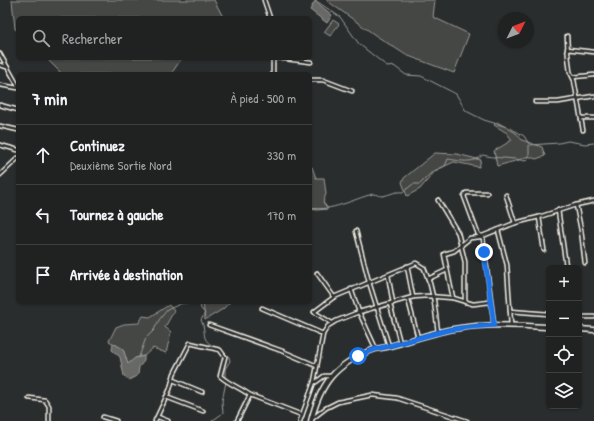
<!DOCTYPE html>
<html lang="fr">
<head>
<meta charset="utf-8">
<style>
  :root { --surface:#202222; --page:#282a2a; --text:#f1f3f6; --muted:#a2a4a5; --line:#3d3f40 }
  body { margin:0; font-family:"Patrick Hand",sans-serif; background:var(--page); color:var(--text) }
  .controls { position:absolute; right:12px; bottom:12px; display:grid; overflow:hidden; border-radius:6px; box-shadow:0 1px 3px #0004 }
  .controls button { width:36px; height:36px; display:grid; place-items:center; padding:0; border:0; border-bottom:1px solid var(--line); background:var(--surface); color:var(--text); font:20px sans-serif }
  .compass { position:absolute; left:498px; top:12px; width:36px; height:36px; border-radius:50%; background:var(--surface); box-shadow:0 1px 3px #0004; rotate:48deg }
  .stop { position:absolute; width:12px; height:12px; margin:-9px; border:3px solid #1a73e8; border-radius:50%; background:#fff }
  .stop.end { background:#1a73e8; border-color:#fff; box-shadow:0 1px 4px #0008 }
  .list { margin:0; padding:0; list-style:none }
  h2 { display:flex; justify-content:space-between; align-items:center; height:52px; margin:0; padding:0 16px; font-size:17px }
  h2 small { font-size:13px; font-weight:400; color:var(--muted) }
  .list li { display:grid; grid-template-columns:26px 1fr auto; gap:12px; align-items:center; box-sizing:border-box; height:60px; padding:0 16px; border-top:1px solid var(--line) }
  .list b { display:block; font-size:15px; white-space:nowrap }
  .list p { margin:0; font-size:13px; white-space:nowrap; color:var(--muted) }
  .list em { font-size:13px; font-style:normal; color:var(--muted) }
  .icon { flex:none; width:22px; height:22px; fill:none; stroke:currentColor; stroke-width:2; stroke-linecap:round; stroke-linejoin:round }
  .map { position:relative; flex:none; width:594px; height:421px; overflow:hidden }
  .search { position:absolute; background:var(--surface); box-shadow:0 1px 3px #0004; left:16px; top:16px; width:296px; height:44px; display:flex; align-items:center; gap:10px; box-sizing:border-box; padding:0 14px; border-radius:6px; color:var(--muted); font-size:15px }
  .panel { position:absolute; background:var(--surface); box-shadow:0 1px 3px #0004; left:16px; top:72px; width:296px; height:232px; border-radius:6px }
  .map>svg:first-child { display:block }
</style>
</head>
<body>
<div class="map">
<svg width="594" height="421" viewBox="0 0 594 421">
  <rect width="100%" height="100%" fill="#2a2d2e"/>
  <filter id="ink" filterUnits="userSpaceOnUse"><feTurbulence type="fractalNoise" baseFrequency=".025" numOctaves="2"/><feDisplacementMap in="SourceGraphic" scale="8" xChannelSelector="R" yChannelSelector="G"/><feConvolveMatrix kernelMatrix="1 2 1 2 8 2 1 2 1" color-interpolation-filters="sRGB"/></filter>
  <g filter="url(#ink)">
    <g fill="#444645" stroke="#9c9c96">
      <path d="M12,0H214L223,17L222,18H18V31L15,29Z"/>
      <path d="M326,0H435L433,17L469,34L454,73L406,55L375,35Z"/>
      <path d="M333,20L339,24L330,36L324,32Z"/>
      <path d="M46,58H182L171,74H62Z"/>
      <path d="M497,122L516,133L522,140L542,147L545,156L536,159L528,156L519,160L497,166L494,151L512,140L507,133L494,125Z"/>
      <path d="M435,153L457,154L481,160L479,167L454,162L436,170L420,189L407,196L402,182L404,178Z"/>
      <path d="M310,166L312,167L316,178H324L326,194L323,202L328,209L317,210L310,209Z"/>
      <path d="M203,302H230L223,309L205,320Z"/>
      <path d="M169,305L174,311L165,327L171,332L166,353L153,348L144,356L135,358L128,365L123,349L109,341L116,327L124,324L139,323L143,316L150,317Z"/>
    </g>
    <g fill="#676866" stroke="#9f9f9a">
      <path d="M315,1L332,15L327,23L310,10Z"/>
      <path d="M113,343L123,349L128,364L135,358L144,356V361L139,367L138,375L129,380L124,376L120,357L112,350Z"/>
    </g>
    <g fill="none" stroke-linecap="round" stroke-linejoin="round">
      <g stroke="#9f9f9a" stroke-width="1">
        <path d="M315,0L340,17L359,44L388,67L394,66L406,75L421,76L456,94L466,111L484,120L510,128L524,136L529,144"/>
        <path d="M310,208C332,212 353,199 373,194C376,194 379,196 382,196C390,195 394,191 403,192L413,184H420L431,173L445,166L448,159C461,161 473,164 483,155C496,159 511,157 525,161L529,157V145L559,143L568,141L585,144L594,143"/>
        <path d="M200,302L201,309L205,313L201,320C208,334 198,339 217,348"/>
        <path d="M222,350L229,357L230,361L225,369V379"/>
        <path d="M139,357L146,338L154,330L159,320L167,310L180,304L192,302"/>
        <path d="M212,421L223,413L222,401L226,382"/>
      </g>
      <defs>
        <g id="minor">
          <path d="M264,0L270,18"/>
          <path d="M567,36L568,55L570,72L574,80L583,130"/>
          <path d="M567,49L594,52"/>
          <path d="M0,54L18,86"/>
          <path d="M273,58V74"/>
          <path d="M278,58L311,62"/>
          <path d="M0,65L7,67"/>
          <path d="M573,77L594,75"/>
          <path d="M310,80H323L352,91"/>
          <path d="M0,85L18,88"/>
          <path d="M535,102H558L594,96"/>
          <path d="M0,105L18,110"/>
          <path d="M581,118H594"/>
          <path d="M0,126L18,130"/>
          <path d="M0,145L18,150"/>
          <path d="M0,175L18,158"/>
          <path d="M487,193H466L464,196L478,234L483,238L494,325"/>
          <path d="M506,195L515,223"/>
          <path d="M438,200L458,233L465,262V302"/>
          <path d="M576,205L581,230L585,263"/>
          <path d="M558,210L566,266"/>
          <path d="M539,217L544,250"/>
          <path d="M498,230L507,265L511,325"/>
          <path d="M356,231L369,282L389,346"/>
          <path d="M407,266L413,297"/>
          <path d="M317,273L334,297"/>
          <path d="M388,275L393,303"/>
          <path d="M428,279L447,270"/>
          <path d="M351,289L359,312L376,349"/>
          <path d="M453,298L444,254L454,251L470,238L480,237L515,223L539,217L576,205L594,201"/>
          <path d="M408,299L418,338"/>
          <path d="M390,304L400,343"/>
          <path d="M262,308L323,334"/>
          <path d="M510,311L549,314"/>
          <path d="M579,317H594"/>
          <path d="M332,323L314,312L334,297L416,263L424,268L430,284L434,301L438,332"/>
          <path d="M209,325L282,351L317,366"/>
          <path d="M173,380L202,392"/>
          <path d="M314,382H316L324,376H331"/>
          <path d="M250,395L302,415"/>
          <path d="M166,397L203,411"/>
          <path d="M29,398L45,400L49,406V421"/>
          <path d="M103,417L116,421"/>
          <path d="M158,417L168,421"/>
          <path d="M313,418L326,408L338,402L372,395L397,398L467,421"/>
          <path d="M155,421L170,389L174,374L190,343L220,350L225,357L220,376C229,384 240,388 250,395L237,421"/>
          <path d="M300,421L314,382L323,334L328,326L336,321L359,312L413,297L427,296L453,298L473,304L490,302"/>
        </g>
        <g id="primary">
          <path d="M579,329L594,330"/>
          <path d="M311,421C315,405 320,390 331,377C342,364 358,355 375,349C379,348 385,348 390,346C413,340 436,331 460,328C490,323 519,326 549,327"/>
        </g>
      </defs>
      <use href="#minor" stroke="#f4f1e8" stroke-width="5.5"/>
      <use href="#primary" stroke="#f4f1e8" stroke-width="7"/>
      <use href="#minor" stroke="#2a2d2e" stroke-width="2.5"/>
      <use href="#primary" stroke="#2a2d2e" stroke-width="4"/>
    </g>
  </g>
  <g fill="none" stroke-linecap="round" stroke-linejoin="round" filter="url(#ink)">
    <path stroke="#1a73e8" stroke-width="5" d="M358,356L376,349L389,346L444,331L461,328L494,325L484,252"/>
  </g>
</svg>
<div class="controls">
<button>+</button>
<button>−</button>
<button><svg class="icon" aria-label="locate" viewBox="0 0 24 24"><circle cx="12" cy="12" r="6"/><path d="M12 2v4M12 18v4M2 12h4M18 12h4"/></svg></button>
<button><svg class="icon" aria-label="layers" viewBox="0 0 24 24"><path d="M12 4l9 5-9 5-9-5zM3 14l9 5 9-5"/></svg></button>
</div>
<svg class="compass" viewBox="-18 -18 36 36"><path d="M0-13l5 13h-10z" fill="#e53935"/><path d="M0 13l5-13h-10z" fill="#a2a4a5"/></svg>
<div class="stop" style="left:358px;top:356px"></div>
<div class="stop end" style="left:484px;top:252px"></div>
<div class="search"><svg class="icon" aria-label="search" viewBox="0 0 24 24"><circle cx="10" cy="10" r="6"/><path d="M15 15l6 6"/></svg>Rechercher</div>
<section class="panel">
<h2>7 min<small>À pied · 500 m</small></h2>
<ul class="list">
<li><svg class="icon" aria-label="ahead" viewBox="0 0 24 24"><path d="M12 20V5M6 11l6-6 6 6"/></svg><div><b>Continuez</b><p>Deuxième Sortie Nord</p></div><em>330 m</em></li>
<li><svg class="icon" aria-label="left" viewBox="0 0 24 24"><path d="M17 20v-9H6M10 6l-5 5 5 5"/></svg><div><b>Tournez à gauche</b></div><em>170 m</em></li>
<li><svg class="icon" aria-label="arrive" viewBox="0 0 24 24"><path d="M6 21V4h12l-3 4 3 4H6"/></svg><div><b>Arrivée à destination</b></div></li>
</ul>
</section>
</div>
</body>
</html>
